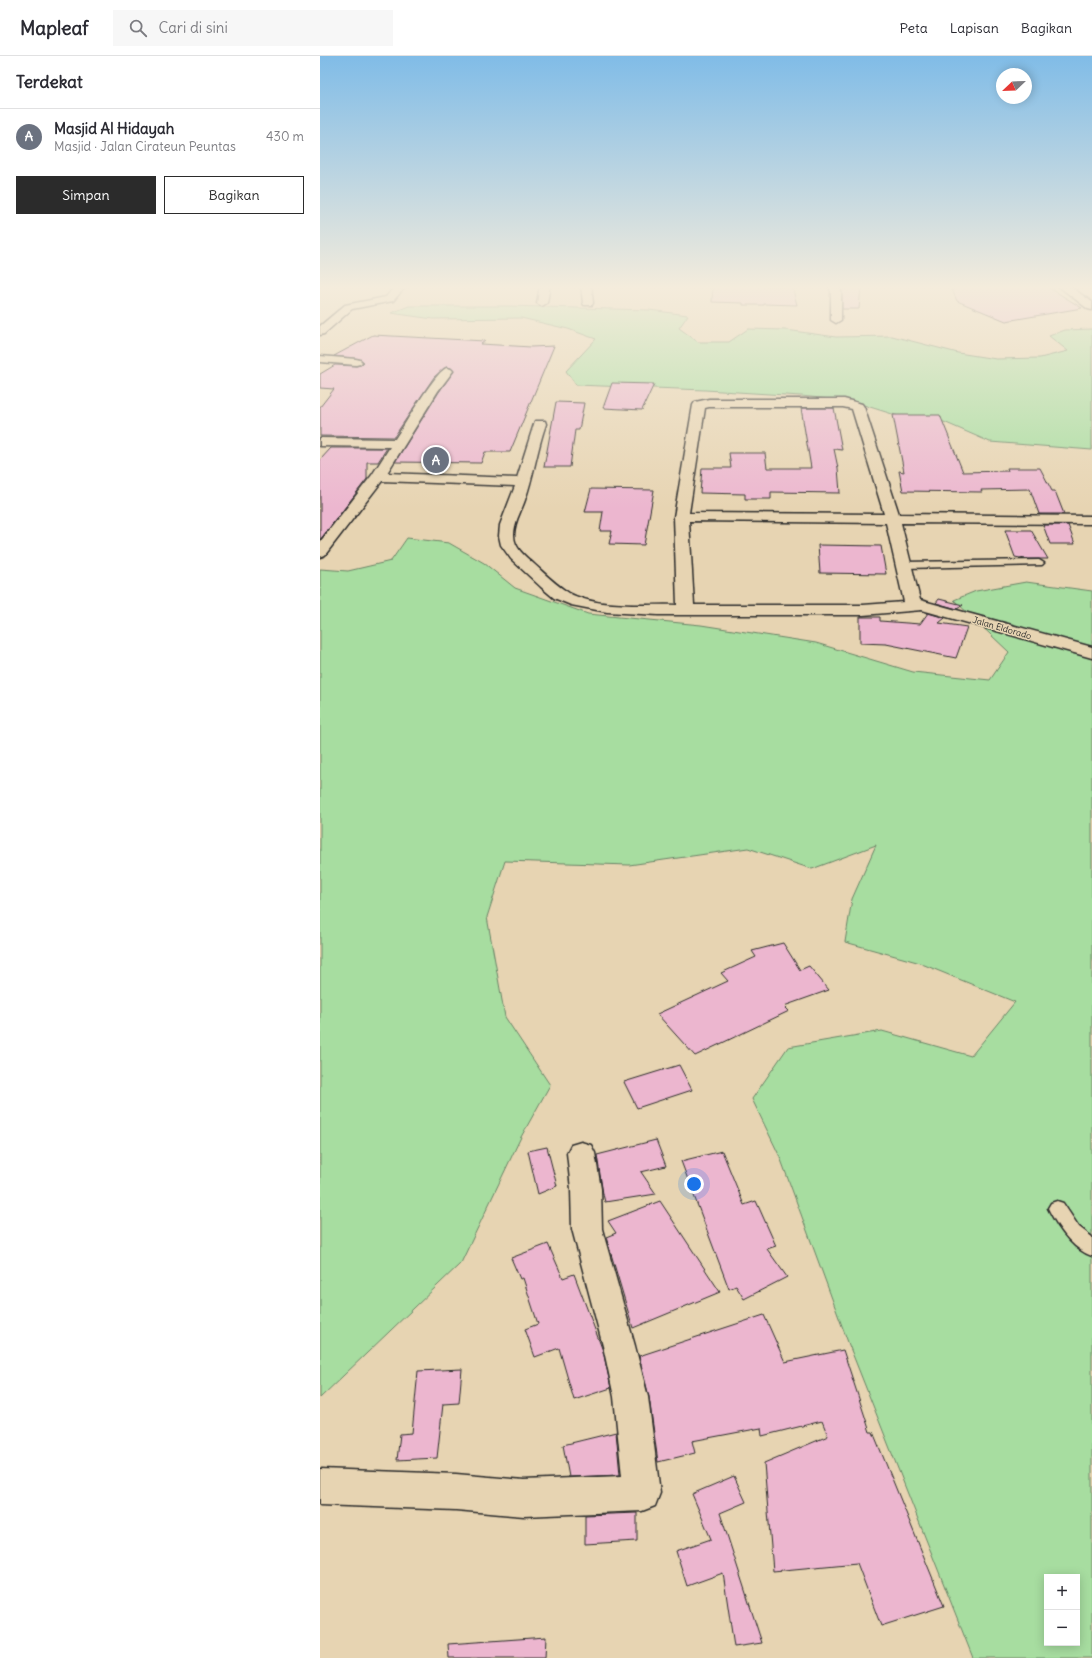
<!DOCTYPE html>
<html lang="id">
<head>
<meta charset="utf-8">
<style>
  :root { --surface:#fff; --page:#f7f7f7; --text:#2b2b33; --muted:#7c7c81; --line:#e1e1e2; --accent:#2b2b2b }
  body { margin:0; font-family:Delius,sans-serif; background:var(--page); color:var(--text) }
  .controls { position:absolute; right:12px; bottom:12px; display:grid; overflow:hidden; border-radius:0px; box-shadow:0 2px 10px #0003 }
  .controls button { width:36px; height:36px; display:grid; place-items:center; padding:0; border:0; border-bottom:1px solid var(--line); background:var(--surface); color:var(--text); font:20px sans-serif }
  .compass { position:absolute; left:676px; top:12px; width:36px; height:36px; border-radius:50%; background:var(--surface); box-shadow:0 2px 10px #0003; rotate:247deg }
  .you { position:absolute; left:374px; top:1128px; width:14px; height:14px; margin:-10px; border:3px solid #fff; border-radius:50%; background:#1a73e8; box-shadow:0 0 0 6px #1a73e833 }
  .badge { display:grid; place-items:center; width:26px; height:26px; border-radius:50%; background:var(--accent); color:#fff; font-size:13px; font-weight:700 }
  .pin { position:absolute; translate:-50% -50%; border:2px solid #fff; box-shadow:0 1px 4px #0006 }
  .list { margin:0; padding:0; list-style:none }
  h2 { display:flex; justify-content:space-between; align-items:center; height:52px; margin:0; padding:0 16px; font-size:17px }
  h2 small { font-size:13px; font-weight:400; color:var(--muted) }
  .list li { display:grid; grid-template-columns:26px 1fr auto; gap:12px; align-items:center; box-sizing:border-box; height:56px; padding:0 16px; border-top:1px solid var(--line) }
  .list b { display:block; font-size:15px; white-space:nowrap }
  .list p { margin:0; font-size:13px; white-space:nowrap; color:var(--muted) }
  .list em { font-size:13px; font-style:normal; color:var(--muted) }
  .actions { display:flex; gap:8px; padding:12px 16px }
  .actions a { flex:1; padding:9px 0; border:1px solid var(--accent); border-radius:0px; text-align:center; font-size:14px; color:var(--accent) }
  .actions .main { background:var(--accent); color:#fff }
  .icon { flex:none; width:22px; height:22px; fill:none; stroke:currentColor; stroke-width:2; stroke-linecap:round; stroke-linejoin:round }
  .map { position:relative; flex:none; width:772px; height:1602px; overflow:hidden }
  header { display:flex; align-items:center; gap:24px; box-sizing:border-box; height:56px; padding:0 20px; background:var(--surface); border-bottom:1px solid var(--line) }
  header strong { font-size:19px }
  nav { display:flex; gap:22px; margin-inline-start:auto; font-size:14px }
  .search { width:280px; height:36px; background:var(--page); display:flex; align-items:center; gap:10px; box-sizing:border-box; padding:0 14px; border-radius:0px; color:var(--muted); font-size:15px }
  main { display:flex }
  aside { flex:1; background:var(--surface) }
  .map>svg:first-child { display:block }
</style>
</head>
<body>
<header>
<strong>Mapleaf</strong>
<div class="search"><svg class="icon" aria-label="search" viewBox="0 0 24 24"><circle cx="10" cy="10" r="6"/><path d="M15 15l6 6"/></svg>Cari di sini</div>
<nav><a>Peta</a><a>Lapisan</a><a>Bagikan</a></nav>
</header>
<main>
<aside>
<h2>Terdekat<small></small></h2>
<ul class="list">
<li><span class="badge" style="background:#6b7280">A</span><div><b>Masjid Al Hidayah</b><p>Masjid · Jalan Cirateun Peuntas</p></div><em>430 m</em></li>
</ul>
<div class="actions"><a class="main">Simpan</a><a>Bagikan</a></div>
</aside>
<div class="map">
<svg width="772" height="1602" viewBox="0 0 772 1602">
  <rect width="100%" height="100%" fill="#e7d4b2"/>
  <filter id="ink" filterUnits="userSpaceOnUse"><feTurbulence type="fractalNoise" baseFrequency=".025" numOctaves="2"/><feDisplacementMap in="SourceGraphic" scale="8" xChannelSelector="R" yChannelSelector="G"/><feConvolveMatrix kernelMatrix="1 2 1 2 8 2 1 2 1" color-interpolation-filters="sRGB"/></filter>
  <g filter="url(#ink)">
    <g fill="#a7dda0" stroke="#698466" fill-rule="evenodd">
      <path d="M89,250H188L329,254L368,259L359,272L378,286H409L428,273L466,274L516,281L572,280L638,297L676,303L720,302L748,295L729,280L745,274L772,273V394L670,386L624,366L585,362L531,345L481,340L385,334L256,329L246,315L276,283L248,273L201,262L113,263L71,257Z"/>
      <path d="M87,482L129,487L164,507L195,532L268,558L381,569L496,587L593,616L670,624L689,596L634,544L656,535L706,526L772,535V1602H653L529,1289L460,1101L432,1043L468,991L562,975L651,1000L695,946L597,906L525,886L532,843L556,789L492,813L428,792L309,809L185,805L167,861L185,961L230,1029L201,1081L141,1207L0,1342V513L28,515L71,505ZM727,1521H757V1587H727Z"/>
    </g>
    <g fill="#ecb6cf" stroke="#2b2b2b">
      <path d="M393,229L472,230L477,249L444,248V249H423V247L392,246Z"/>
      <path d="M630,229H725L762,252L686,265L637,245Z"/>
      <path d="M541,231L539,253H522V232Z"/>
      <path d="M53,279L165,285L161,288L211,291L234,290L190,396H165L161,407L75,406L119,336L134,315L131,312L126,311L114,321L74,381L0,380V351L14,333L0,332V318L15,309L36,310L41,309L44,306L40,303L14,300Z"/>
      <path d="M292,327L334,328L322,354L283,352Z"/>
      <path d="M236,346L264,347L259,374H255L250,411H224Z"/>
      <path d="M481,352H514L522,394L514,393L518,412L520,437L451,436V443H425V438L380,437L382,412H411L409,397H445L447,412H491Z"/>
      <path d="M573,359H620L643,416L688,415L687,412H720L732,435H735L744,458H719L710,433L661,434L662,436L583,435L579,415L584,416Z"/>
      <path d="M11,392H67L58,406H47V423L0,484V404Z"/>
      <path d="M271,433L334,434L324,489L289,488L292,475H280L283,456H265Z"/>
      <path d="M723,469H748L755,488H730Z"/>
      <path d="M685,474H711L728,503H705L695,501Z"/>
      <path d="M498,489L561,490L566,518L500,517Z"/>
      <path d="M619,543L643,549L637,553L616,547Z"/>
      <path d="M608,557L625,562L619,567L647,571L636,602L566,588L540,587V561H560V565L600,568Z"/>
      <path d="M463,887L480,914L489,910L509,934L464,950L469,955L375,1000L337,958L408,925L401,917L436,901L432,895Z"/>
      <path d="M359,1009L372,1034L317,1052L304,1026Z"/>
      <path d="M336,1084L346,1110L321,1116L336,1138L285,1146L283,1138L277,1099Z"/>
      <path d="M227,1091L237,1130L218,1138L208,1095Z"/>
      <path d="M402,1095L424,1149L436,1145L456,1190L447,1193L467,1221L424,1243L416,1230L409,1233L361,1105Z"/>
      <path d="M340,1145L400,1236L313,1272L286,1181L296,1177L288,1165Z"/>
      <path d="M228,1188L243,1222L254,1218L283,1295L291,1332L254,1344L239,1292L215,1301L205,1273L218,1268L203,1222L200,1223L191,1202Z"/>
      <path d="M444,1259L465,1306L523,1294L550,1376H553L624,1550L561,1570L537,1507L453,1515L444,1407L508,1380L502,1365L442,1380L441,1372L372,1385L375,1397L338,1406L329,1341L319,1300Z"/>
      <path d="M142,1313L139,1347L123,1348L117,1402L77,1404L80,1378L92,1377L98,1315Z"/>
      <path d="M296,1376L300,1419L249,1421L243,1389Z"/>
      <path d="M414,1420L426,1446L400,1457L442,1587L414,1591L403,1517L367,1530L356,1495L391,1483L372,1438Z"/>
      <path d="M317,1457V1485L265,1488V1459Z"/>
      <path d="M226,1581L225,1602H129L128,1588Z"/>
    </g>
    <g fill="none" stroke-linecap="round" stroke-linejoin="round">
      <defs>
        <g id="service">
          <path d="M719,504L724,507L722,509L584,512L579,509L584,506Z"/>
          <path d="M737,1145L743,1147L759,1171L772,1181V1200C752,1193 737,1170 728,1152L731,1147Z"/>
        </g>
        <g id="minor">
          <path d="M76,229H87L73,245L32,253L4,278L0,279V270L25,249L66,241Z"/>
          <path d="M220,229H230L227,247L222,250L217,247Z"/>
          <path d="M261,229H271L273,247L272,249H264L263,247Z"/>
          <path d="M509,229H519L521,236V264L516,267L511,264V236Z"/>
          <path d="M737,229H748L772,246V254L768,253Z"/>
          <path d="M0,300L36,303L40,304L42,306L40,308L36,309L0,306Z"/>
          <path d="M127,312L131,313L133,315L118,335L67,417L197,422L214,368L215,365H225L226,368C217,393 214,419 205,444C201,456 194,466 194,479C194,492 205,500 214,508C225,518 236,529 249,537C278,553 325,548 357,549L354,461L373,349L375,346L389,343H524L542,348L544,351L579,458L772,460V468H770L581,467L600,544L772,591V602L602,554L543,559H338L287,556L251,549L234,542L221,531L191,503L181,489L179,480L180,469L195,430L62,425L5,499L0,501V486L52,419L70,391L0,390V382L75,383C84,371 116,314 127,312ZM389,351H523L532,353L564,458L369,457L385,352ZM369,465L566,467L584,546L543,549H374Z"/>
          <path d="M261,1086L271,1089L275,1097L281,1133L282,1173L315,1290L328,1341L340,1437L335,1450L322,1455L204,1460L136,1454L0,1449V1413L136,1418L204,1424L302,1420L294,1341L283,1290L252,1173L251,1133L247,1097L251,1089Z"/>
        </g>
      </defs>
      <use href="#service" stroke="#2b2b2b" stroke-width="3"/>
      <use href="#minor" stroke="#2b2b2b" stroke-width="3"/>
      <use href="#service" fill="#e7d4b2" fill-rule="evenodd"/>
      <use href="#minor" fill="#e7d4b2" fill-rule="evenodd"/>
    </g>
  </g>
  <linearGradient id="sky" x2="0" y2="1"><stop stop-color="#80bce7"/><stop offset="0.51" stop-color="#f4ecdc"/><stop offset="1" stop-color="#f4ecdc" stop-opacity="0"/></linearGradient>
  <rect width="772" height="453" fill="url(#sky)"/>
  <g text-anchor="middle" stroke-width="3" stroke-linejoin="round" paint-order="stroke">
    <g font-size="9" fill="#2b2b2b" stroke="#e7d4b2">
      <text transform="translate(682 572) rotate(16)" y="3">Jalan Eldorado</text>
    </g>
  </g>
</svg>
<div class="controls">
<button>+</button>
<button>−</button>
</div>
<svg class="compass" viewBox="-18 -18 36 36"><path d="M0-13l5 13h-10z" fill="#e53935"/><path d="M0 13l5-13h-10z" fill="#7c7c81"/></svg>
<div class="you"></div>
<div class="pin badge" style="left:116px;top:404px;background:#6b7280">A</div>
</div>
</main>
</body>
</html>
